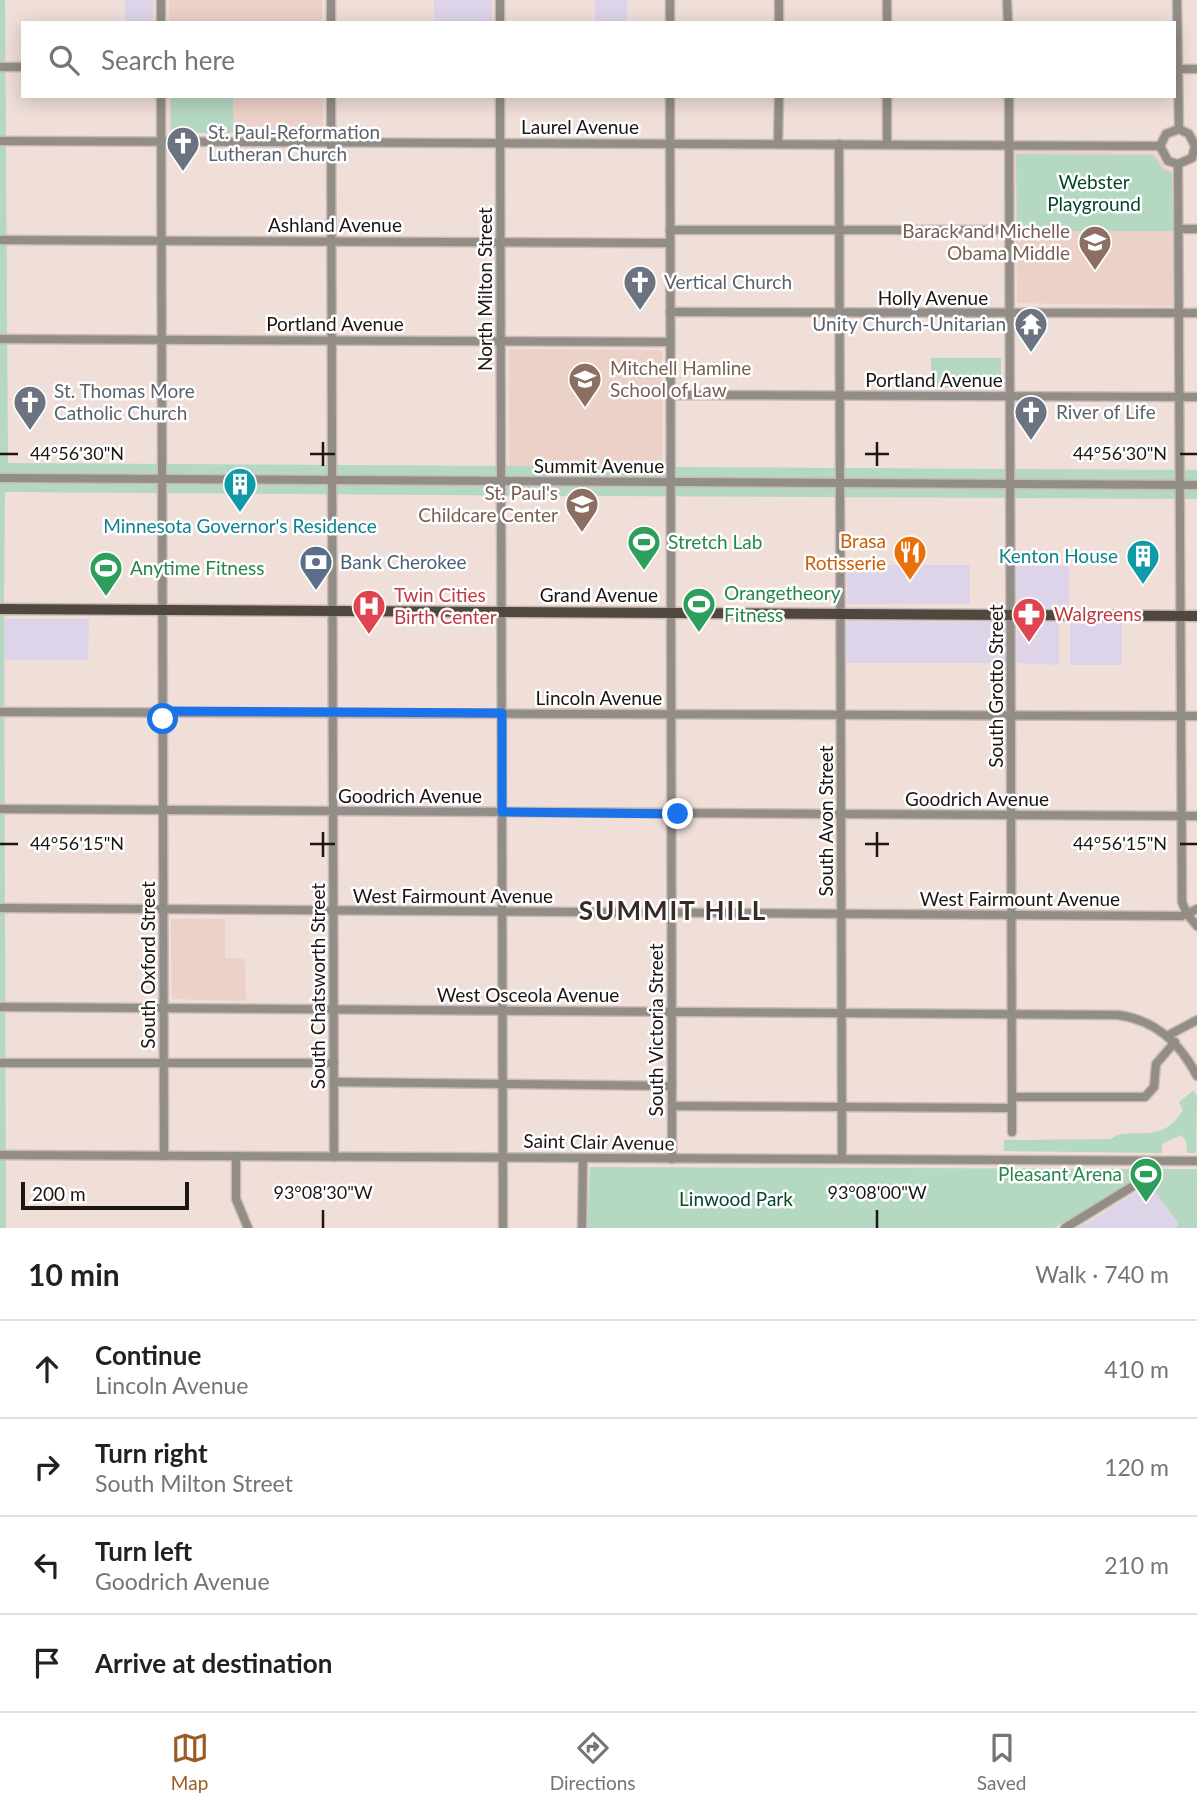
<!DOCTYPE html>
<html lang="en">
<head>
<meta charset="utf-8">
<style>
  :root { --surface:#fff; --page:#f2f2f2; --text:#202124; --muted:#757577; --line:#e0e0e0; --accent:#9b5c23 }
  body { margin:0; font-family:Lato,sans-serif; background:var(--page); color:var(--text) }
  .scale { position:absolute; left:21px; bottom:18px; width:168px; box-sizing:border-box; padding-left:7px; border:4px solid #1b1513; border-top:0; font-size:19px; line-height:24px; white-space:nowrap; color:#1b1513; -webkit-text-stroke:5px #fff; paint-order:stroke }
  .stop { position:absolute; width:21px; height:21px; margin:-16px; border:5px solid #1a73e8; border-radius:50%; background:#fff }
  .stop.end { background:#1a73e8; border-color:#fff; box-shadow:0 2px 7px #0008 }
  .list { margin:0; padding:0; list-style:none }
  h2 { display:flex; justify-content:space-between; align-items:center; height:91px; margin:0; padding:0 28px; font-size:30px }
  h2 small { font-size:23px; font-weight:400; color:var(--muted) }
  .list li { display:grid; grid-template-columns:46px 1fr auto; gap:21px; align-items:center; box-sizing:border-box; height:98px; padding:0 28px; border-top:2px solid var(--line) }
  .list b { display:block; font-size:26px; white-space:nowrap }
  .list p { margin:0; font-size:23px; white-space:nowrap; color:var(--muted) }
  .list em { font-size:23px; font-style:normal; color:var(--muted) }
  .icon { flex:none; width:38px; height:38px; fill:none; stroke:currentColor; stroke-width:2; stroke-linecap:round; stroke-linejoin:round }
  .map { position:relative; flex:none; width:1197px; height:1228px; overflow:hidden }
  .search { position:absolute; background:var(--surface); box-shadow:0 4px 18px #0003; left:21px; right:21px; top:21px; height:77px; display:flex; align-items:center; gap:18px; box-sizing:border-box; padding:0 24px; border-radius:0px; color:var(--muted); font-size:26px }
  .sheet { height:483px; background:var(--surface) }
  nav { display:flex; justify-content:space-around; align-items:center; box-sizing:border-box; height:98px; border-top:2px solid var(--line); background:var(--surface); font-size:19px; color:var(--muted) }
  nav a { display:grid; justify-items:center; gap:4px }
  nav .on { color:var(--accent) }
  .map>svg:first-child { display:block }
</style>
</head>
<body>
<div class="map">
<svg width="1197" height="1228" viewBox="0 0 1197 1228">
  <rect width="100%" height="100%" fill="#f0ded8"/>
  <g fill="#ddd4e9">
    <rect x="125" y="0" width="28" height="23"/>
    <rect x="434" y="0" width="58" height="23"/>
    <rect x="595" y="0" width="32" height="23"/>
    <rect x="847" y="565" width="123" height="39"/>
    <path d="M1017,566H1069V608L1018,607L1015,603V567Z"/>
    <path d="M4,619H89L88,660H4Z"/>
    <path d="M848,621L1004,622L1007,627V663H846V624Z"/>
    <path d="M1017,622H1059V665L1016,663Z"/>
    <rect x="1070" y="622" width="52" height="43"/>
    <path d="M1149,1184L1179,1224L1175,1228H1076L1095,1218Z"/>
  </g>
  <g fill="#ebd1c8">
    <rect x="169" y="0" width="153" height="23"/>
    <path d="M169,96H323V133H171L169,132Z"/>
    <path d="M1015,151L1156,153L1165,167L1172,171L1173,306L1017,303Z"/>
    <path d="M509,349L662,350V468L509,467Z"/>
    <path d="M171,919H225V958L245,959L246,1001L172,999Z"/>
  </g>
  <g fill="#b5d8c2">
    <path d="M0,0H5L8,463L1197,470V499L590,496L583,504H577L569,496L5,492L4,599L6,1228H0Z"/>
    <rect x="171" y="96" width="62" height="37"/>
    <path d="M1016,154L1153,155L1163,169L1172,173L1173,231H1105V234H1110V249H1108L1091,243H1083V231H1017Z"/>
    <path d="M931,358H1001V387L931,388Z"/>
    <path d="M1194,1090L1197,1097L1196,1153H1187L1186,1141L1181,1135L1162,1144V1153L1004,1151V1140L1111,1139C1129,1124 1161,1148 1183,1110L1179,1102Z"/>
    <path d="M590,1167L1143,1169L1144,1172L1114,1194L1054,1228H587Z"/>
    <path d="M1158,1169H1197V1228H1175L1179,1224L1149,1184Z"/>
  </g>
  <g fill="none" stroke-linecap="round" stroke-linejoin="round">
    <defs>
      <g id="minor">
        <path d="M161,0V23"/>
        <path d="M331,0V23"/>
        <path d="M500,0V23"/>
        <path d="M779,0V23"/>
        <path d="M887,0V23"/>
        <path d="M1007,0L1008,23"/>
        <path d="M1177,0L1179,129"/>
        <path d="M670,23V0"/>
        <path d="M0,67H23"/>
        <path d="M1174,69H1197"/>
        <path d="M161,96L164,1156"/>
        <path d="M331,96L334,1157"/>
        <path d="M500,96L503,1228"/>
        <path d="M670,96L672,1159"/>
        <path d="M887,96V144"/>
        <path d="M1009,96L1012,1132"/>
        <path d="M1179,129L1189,134L1195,146"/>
        <path d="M0,141L1160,146"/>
        <path d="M778,144L779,96"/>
        <path d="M839,144L842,1159"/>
        <path d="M1160,146L1168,161L1178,164"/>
        <path d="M1160,146L1166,134L1179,129"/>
        <path d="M1178,164L1182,902L1187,914L1197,926"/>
        <path d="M1178,164L1192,158L1195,146"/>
        <path d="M1179,229H1197"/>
        <path d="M670,230H1010"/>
        <path d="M0,240L670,243"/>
        <path d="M670,312L1197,313"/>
        <path d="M0,339L670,342"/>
        <path d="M671,395L1197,397"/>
        <path d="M0,478L1197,485"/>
        <path d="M0,712L1197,716"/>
        <path d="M0,809L1197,816"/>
        <path d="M0,908L1182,916L1197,909"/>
        <path d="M0,1007L1118,1015C1156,1020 1180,1043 1197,1076"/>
        <path d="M1167,1036L1197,1020"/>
        <path d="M0,1063H334"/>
        <path d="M334,1082L672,1086"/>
        <path d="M1012,1097H1145L1154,1087L1156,1064L1175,1042"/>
        <path d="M672,1106L1012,1108"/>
        <path d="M0,1155L1197,1161"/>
        <path d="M236,1156V1199L248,1228"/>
        <path d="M582,1228L583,1158"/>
        <path d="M1065,1228L1143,1180L1147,1176L1149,1162"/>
      </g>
      <path id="major" d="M0,609L1197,616"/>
    </defs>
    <use href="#minor" stroke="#cabab5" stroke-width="11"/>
    <use href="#major" stroke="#cabab5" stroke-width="13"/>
    <use href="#minor" stroke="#928d87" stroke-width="8"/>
    <use href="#major" stroke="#50483f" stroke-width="10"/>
  </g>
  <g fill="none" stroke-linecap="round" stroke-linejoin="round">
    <path stroke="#1a73e8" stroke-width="9" d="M163,719V711L502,713V812L678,814"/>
  </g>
  <path fill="none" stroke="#1b1513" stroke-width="2.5" d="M323,442V466M877,442V466M0,454H18M310,454H335M865,454H889M1180,454H1197M323,832V857M877,832V857M0,844H18M310,844H335M865,844H889M1180,844H1197M323,1210V1228M877,1210V1228"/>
  <defs>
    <symbol id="church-pin" viewBox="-11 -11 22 30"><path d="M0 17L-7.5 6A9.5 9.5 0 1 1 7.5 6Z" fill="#6b7280" stroke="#fff"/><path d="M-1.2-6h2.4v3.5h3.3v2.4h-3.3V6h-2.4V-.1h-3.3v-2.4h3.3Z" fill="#fff"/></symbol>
    <symbol id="school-pin" viewBox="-11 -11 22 30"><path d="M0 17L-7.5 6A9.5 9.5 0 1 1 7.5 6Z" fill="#8d6e63" stroke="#fff"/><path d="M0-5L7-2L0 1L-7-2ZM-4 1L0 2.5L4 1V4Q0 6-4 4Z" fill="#fff"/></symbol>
    <symbol id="temple-pin" viewBox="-11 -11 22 30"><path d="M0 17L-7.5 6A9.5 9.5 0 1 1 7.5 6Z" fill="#6b7280" stroke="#fff"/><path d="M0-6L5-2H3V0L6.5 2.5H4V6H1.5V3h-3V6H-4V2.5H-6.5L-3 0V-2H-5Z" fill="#fff"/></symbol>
    <symbol id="university-pin" viewBox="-11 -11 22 30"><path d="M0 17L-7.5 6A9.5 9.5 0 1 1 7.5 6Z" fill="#8d6e63" stroke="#fff"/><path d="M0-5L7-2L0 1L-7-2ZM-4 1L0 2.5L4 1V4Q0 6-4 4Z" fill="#fff"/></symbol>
    <symbol id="building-pin" viewBox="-11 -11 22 30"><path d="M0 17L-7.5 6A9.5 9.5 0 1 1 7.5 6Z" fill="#0f9aa8" stroke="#fff"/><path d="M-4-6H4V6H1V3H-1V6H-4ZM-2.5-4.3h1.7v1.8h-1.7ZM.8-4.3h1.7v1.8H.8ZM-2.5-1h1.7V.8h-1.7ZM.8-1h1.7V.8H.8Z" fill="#fff"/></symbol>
    <symbol id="stadium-pin" viewBox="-11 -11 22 30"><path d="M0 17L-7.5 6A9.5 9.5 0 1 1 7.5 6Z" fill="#2e9e5b" stroke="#fff"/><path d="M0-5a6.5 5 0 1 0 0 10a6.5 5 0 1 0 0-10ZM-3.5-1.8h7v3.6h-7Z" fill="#fff"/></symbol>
    <symbol id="restaurant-pin" viewBox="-11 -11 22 30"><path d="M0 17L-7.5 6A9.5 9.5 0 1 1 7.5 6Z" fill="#e8710a" stroke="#fff"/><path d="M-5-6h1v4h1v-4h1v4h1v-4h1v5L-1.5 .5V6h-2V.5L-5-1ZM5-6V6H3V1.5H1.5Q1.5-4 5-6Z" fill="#fff"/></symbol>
    <symbol id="bank-pin" viewBox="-11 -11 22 30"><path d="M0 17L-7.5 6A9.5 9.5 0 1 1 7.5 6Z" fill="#5c6f8a" stroke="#fff"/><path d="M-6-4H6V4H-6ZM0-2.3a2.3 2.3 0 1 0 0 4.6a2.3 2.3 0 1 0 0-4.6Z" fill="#fff"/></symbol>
    <symbol id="hospital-pin" viewBox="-11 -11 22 30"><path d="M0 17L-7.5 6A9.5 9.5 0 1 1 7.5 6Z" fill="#e0444e" stroke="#fff"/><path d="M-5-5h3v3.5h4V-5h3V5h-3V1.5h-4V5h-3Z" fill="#fff"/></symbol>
    <symbol id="pharmacy-pin" viewBox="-11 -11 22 30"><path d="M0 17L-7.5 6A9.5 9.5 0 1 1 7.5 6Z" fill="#e0444e" stroke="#fff"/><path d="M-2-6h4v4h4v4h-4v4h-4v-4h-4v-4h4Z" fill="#fff"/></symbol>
  </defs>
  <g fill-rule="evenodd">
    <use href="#church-pin" x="164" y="124" width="38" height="52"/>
    <use href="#school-pin" x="1076" y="223" width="38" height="52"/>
    <use href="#church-pin" x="621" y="263" width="38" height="52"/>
    <use href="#temple-pin" x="1012" y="305" width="38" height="52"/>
    <use href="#university-pin" x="566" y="360" width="38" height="52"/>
    <use href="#church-pin" x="11" y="383" width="38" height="52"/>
    <use href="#church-pin" x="1012" y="393" width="38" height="52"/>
    <use href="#building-pin" x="221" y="465" width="38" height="52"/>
    <use href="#school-pin" x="563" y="485" width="38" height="52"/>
    <use href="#stadium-pin" x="625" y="523" width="38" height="52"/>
    <use href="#restaurant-pin" x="891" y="533" width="38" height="52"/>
    <use href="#building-pin" x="1124" y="537" width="38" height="52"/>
    <use href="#bank-pin" x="297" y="543" width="38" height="52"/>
    <use href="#stadium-pin" x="87" y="549" width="38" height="52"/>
    <use href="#stadium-pin" x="680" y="585" width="38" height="52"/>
    <use href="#hospital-pin" x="350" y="587" width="38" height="52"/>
    <use href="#pharmacy-pin" x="1010" y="595" width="38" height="52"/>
    <use href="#stadium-pin" x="1127" y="1155" width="38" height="52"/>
  </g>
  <g text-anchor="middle" stroke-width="5" stroke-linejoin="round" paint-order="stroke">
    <g font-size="19" fill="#1b1513" stroke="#fff">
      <text x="580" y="134">Laurel Avenue</text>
      <text x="335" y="232">Ashland Avenue</text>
      <text transform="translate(485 289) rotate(-90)" y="7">North Milton Street</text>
      <text x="933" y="305">Holly Avenue</text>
      <text x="335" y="331">Portland Avenue</text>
      <text x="934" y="387">Portland Avenue</text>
      <text x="599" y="473">Summit Avenue</text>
      <text x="599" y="602">Grand Avenue</text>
      <text transform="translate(996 686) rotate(-90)" y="7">South Grotto Street</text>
      <text x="599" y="705">Lincoln Avenue</text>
      <text x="410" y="803">Goodrich Avenue</text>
      <text x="977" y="806">Goodrich Avenue</text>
      <text transform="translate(826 821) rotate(-90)" y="7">South Avon Street</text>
      <text x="453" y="903">West Fairmount Avenue</text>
      <text x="1020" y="906">West Fairmount Avenue</text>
      <text transform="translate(148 965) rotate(-90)" y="7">South Oxford Street</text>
      <text transform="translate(318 986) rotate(-90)" y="7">South Chatsworth Street</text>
      <text x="528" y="1002">West Osceola Avenue</text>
      <text transform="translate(656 1030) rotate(-90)" y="7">South Victoria Street</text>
      <text transform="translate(599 1142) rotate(1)" y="7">Saint Clair Avenue</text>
    </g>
    <g font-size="19" fill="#5b616d" stroke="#fff" text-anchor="start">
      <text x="208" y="139">St. Paul-Reformation<tspan x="208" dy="22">Lutheran Church</tspan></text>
      <text x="664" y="289">Vertical Church</text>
      <text x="1006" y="331" text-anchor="end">Unity Church-Unitarian</text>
      <text x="54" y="398">St. Thomas More<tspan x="54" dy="22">Catholic Church</tspan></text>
      <text x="1056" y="419">River of Life</text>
    </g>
    <g font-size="19" fill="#05462a" stroke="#fff">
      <text x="1094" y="189">Webster<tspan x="1094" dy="22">Playground</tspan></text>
      <text x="736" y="1206">Linwood Park</text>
    </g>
    <g font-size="19" fill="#785e54" stroke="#fff" text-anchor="end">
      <text x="1070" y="238">Barack and Michelle<tspan x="1070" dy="22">Obama Middle</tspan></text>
      <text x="610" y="375" text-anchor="start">Mitchell Hamline<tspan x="610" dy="22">School of Law</tspan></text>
      <text x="558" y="500">St. Paul's<tspan x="558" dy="22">Childcare Center</tspan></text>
    </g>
    <g font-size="19" fill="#0d838f" stroke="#fff">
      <text x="240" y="533">Minnesota Governor's Residence</text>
      <text x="1118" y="563" text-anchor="end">Kenton House</text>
    </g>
    <g font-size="19" fill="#c56008" stroke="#fff" text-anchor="end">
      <text x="886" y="548">Brasa<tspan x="886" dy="22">Rotisserie</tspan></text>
    </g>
    <g font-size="19" fill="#27864d" stroke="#fff" text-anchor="start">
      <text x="668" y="549">Stretch Lab</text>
      <text x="130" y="575">Anytime Fitness</text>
      <text x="724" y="600">Orangetheory<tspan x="724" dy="22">Fitness</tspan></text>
      <text x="1122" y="1181" text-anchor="end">Pleasant Arena</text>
    </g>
    <g font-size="19" fill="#4e5e75" stroke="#fff" text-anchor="start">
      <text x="340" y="569">Bank Cherokee</text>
    </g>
    <g font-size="19" fill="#be3a42" stroke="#fff" text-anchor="start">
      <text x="394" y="602">Twin Cities<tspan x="394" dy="22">Birth Center</tspan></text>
      <text x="1054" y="621">Walgreens</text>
    </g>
    <g font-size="26" font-weight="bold" letter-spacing="2" fill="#382b26" stroke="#fff">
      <text x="673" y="920">SUMMIT HILL</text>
    </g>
  </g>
  <g font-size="18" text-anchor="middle" fill="#1b1513" stroke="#fff" stroke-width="5" stroke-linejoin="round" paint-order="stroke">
    <text x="77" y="460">44°56'30"N</text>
    <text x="1120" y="460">44°56'30"N</text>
    <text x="77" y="850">44°56'15"N</text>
    <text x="1120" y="850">44°56'15"N</text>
    <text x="323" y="1199">93°08'30"W</text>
    <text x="877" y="1199">93°08'00"W</text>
  </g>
</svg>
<div class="scale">200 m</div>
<div class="stop" style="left:163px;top:719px"></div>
<div class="stop end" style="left:678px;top:814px"></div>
<div class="search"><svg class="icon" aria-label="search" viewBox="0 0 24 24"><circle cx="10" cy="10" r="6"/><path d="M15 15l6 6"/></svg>Search here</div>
</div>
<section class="sheet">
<h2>10 min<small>Walk · 740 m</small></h2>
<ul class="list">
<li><svg class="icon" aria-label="ahead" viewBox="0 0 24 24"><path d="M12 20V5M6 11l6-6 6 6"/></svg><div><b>Continue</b><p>Lincoln Avenue</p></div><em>410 m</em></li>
<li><svg class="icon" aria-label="right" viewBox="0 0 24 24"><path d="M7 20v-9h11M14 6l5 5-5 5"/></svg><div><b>Turn right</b><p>South Milton Street</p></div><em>120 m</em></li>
<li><svg class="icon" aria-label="left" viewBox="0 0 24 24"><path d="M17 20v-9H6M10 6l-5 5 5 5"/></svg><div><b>Turn left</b><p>Goodrich Avenue</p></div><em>210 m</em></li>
<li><svg class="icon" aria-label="arrive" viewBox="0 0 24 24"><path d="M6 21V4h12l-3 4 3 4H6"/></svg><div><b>Arrive at destination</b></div></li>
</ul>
</section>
<nav>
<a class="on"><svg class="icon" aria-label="map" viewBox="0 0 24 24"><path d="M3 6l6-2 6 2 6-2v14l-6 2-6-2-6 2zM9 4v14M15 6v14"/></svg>Map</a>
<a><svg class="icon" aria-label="directions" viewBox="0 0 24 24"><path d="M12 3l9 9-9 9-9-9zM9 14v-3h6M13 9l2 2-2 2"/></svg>Directions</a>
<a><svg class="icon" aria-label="saved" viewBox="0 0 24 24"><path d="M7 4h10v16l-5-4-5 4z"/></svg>Saved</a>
</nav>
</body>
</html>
